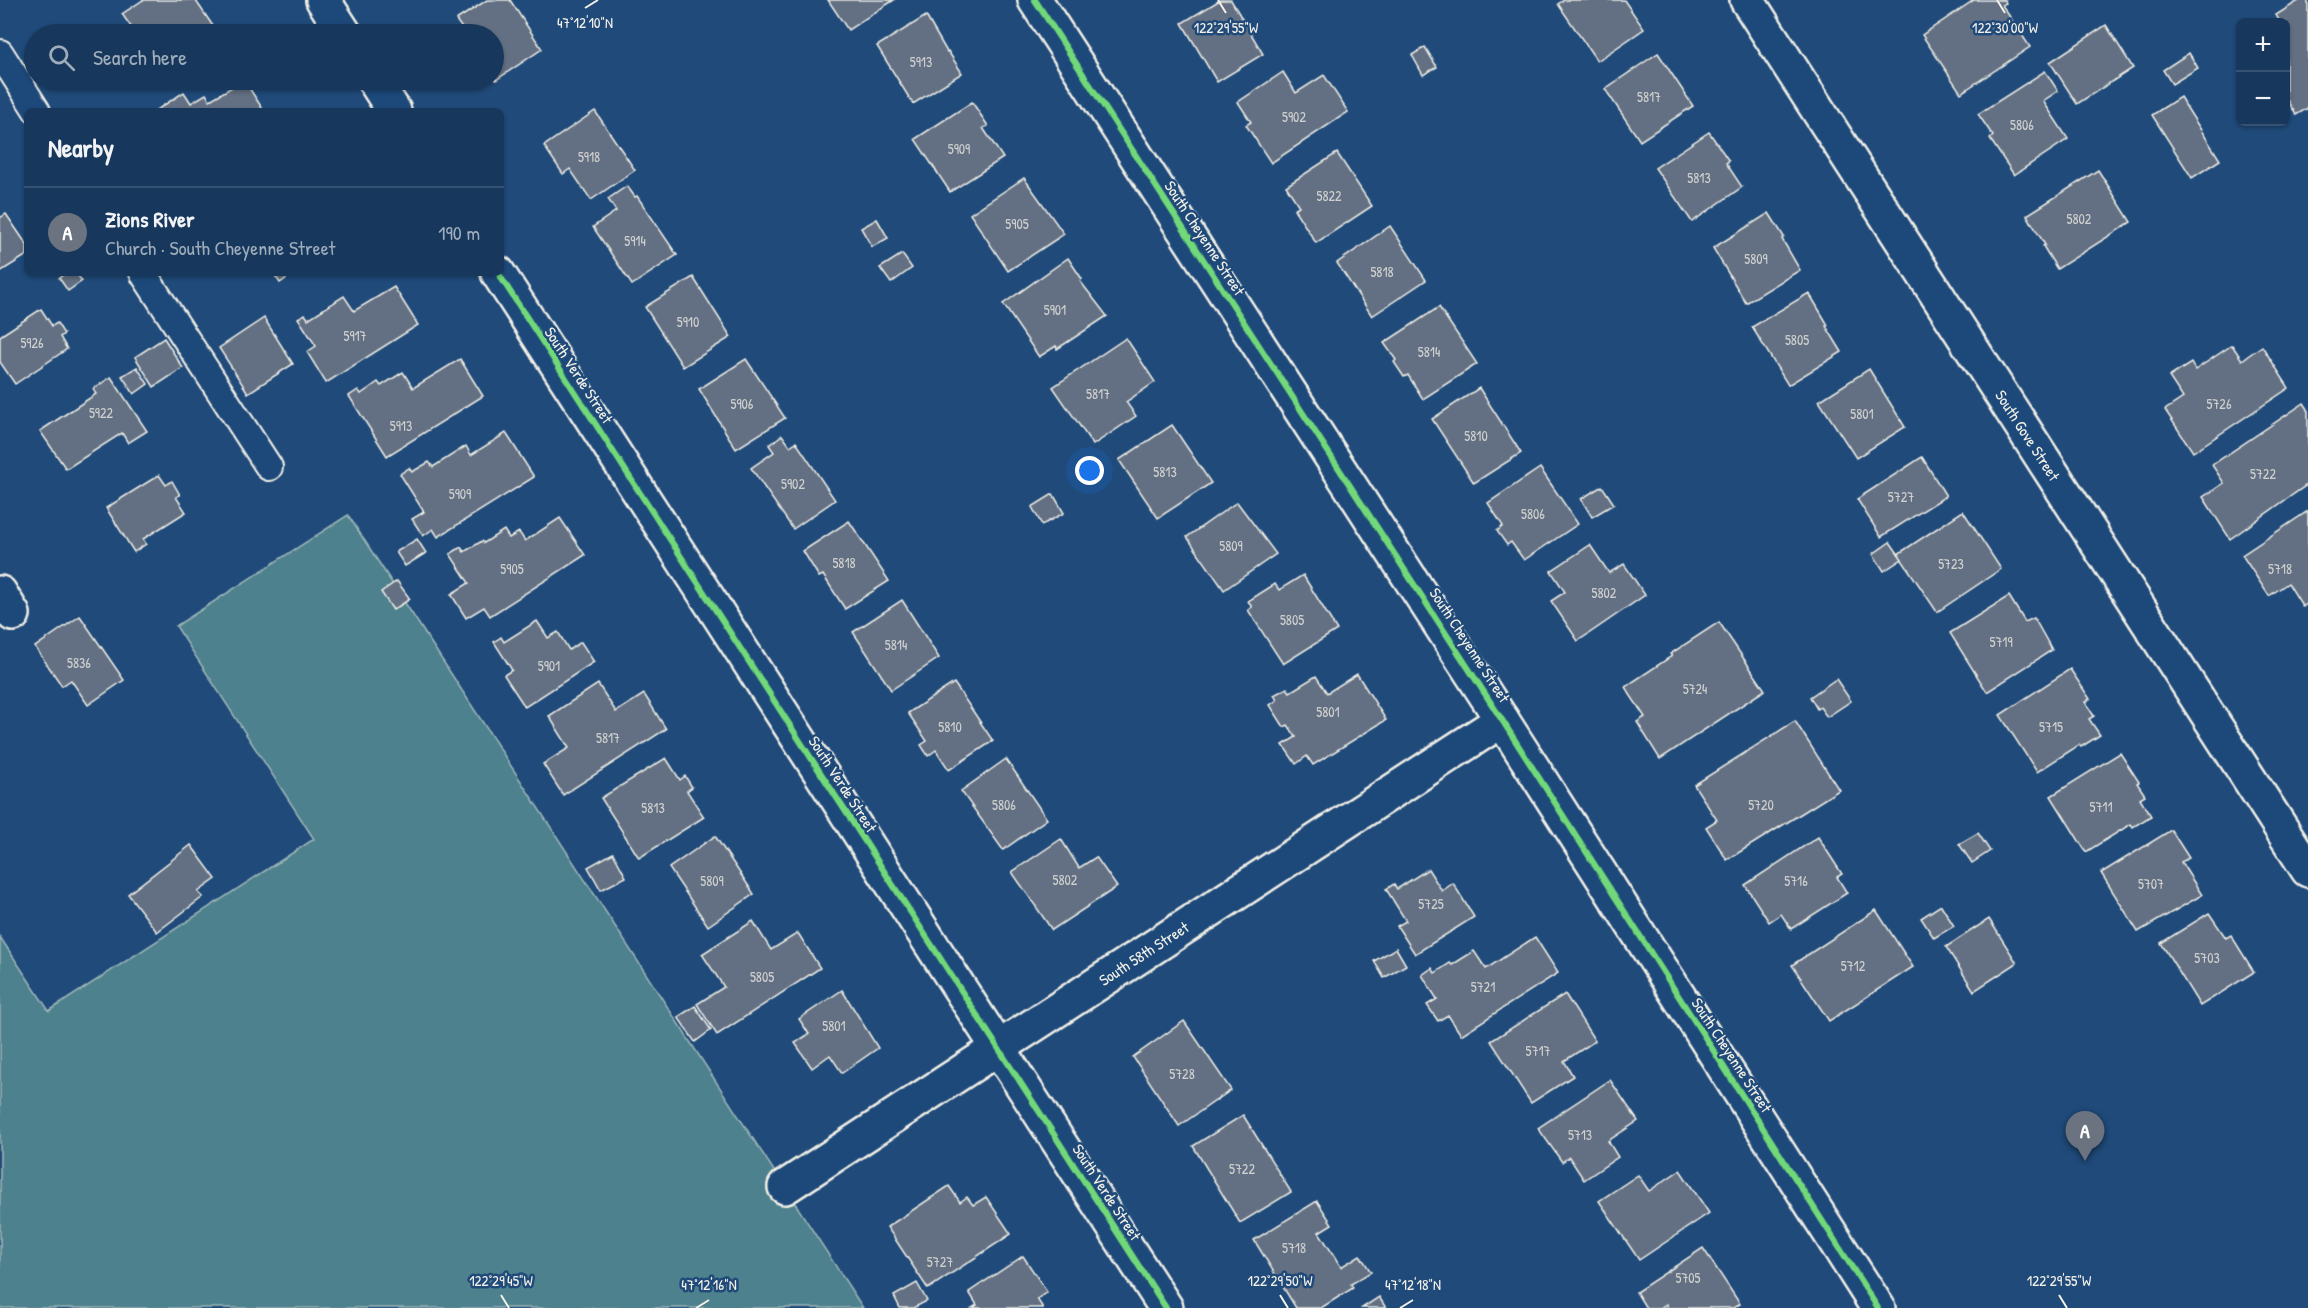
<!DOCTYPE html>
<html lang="en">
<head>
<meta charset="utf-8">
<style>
  :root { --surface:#17385c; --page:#203f62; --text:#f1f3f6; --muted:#9eacbb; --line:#365272; --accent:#8c9099 }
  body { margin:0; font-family:"Patrick Hand",sans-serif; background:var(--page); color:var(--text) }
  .controls { position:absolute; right:18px; top:18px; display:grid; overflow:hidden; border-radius:9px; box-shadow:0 2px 4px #0004 }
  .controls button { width:54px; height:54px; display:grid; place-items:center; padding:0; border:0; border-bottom:2px solid var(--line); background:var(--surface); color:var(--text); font:30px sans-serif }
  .you { position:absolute; left:1090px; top:471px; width:21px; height:21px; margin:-15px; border:4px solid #fff; border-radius:50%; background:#1a73e8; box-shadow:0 0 0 9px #1a73e833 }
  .badge { display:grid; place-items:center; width:39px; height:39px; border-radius:50%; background:var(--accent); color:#fff; font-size:20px; font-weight:700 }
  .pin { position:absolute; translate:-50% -50px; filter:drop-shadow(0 2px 3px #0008) }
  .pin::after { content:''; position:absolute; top:32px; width:21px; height:18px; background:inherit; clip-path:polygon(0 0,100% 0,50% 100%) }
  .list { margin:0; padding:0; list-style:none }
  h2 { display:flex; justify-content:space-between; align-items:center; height:78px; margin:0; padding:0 24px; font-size:26px }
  h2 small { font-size:20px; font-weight:400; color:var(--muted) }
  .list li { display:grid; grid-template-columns:39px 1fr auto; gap:18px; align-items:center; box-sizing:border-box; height:90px; padding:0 24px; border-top:2px solid var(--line) }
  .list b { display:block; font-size:22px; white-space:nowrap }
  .list p { margin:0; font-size:20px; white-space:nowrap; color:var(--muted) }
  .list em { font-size:20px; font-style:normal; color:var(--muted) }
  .icon { flex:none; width:33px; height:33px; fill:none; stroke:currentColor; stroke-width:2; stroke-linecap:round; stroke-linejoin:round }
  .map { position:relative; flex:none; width:2308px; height:1308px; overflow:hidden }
  .search { position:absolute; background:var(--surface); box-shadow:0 2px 4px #0004; left:24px; top:24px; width:480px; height:66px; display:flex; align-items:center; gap:15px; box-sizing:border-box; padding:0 21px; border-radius:33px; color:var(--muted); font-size:22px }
  .panel { position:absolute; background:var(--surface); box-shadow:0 2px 4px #0004; left:24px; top:108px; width:480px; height:168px; border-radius:9px }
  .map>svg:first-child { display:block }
</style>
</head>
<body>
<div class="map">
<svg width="2308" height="1308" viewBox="0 0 2308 1308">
  <rect width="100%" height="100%" fill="#1f4a7a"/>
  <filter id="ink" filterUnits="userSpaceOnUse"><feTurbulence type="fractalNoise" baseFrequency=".0167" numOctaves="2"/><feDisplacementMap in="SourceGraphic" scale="12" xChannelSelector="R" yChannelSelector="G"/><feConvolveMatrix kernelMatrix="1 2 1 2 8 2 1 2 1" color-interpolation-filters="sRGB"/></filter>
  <g filter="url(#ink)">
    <path fill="#4e818d" stroke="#a1b9ba" stroke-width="1.5" d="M348,515L863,1308H0V937L49,1011L314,839L176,626Z"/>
    <g fill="#647083" stroke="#f4f1e8" stroke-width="1.5">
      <path d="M143,0H198L196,1L217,32L213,34H136L122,14Z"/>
      <path d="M487,0H510L542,49L496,80L494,76V34H466L456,20Z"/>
      <path d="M828,0H894L848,30Z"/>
      <path d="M1220,0H1231L1263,54L1217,82L1182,23Z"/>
      <path d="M1564,0H1624L1644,29L1597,61L1558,4Z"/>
      <path d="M1974,0H2004L2006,3L2002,5L2030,47L1961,93L1922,35Z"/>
      <path d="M2300,0H2308V108L2296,115L2286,98V22H2280L2276,15Z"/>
      <path d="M926,16L947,52L948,51L962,73L913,104L877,46Z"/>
      <path d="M2106,25L2133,68L2077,104L2050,62Z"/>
      <path d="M1425,47L1437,67L1423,75L1412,55Z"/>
      <path d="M1658,53L1693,106L1640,141L1605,89Z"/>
      <path d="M2189,53L2198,68L2172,84L2163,70Z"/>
      <path d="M2045,71L2058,91L2043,101L2068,139L2014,175L1990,139L1993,136L1978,114Z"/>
      <path d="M1283,72L1296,93L1324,75L1348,112L1271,163L1246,125L1251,122L1238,102Z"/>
      <path d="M244,80L264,111H155L184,92L191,103L206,94L210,100Z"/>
      <path d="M2180,97L2220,160L2192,178L2152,115Z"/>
      <path d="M972,102L988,126L983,128L1003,158L950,192L915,139Z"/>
      <path d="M595,111L635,170L591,200L570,169L563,174L544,146Z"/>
      <path d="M1709,132L1729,161L1726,163L1742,187L1692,222L1655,168Z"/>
      <path d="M1337,153L1372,206L1316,243L1294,209L1299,206L1286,186Z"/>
      <path d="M2098,170L2131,222L2057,269L2043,246L2045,245L2027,215Z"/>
      <path d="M1024,178L1064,234L1008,271L970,214Z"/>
      <path d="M627,186L635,197L637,196L677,255L632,285L593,227L616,211L608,199Z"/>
      <path d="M1769,213L1784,237L1782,239L1800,270L1746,303L1713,248Z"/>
      <path d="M6,214L27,245V255L0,272V218Z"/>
      <path d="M877,219L888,238L872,247L861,228Z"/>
      <path d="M1390,226L1426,280L1372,316L1337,263Z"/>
      <path d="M902,254L912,268L891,283L880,268Z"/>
      <path d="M1068,258L1082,279L1080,281L1107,316L1057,349L1056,346L1039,357L1003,304Z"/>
      <path d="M66,273H76L82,281L68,291L59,278Z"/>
      <path d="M273,273H294L280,283Z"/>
      <path d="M693,277L731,337L683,367L645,307Z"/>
      <path d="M394,287L418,325L326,383L307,352L316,346L298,318L305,314L308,319L344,296L354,311Z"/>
      <path d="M1809,293L1828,325L1826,326L1842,352L1788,385L1752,327Z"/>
      <path d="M1439,307L1477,364L1423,399L1408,375L1404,377L1394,362L1396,360L1384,343Z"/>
      <path d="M41,309L52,326L57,323L64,334L60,337L67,349L15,384L0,362V336Z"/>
      <path d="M264,318L293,364L248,393L219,348Z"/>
      <path d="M164,338L183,368L154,387L135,357Z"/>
      <path d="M1126,338L1155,382L1126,402L1136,416L1093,445L1053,387Z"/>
      <path d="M2232,345L2242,360L2262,346L2289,388L2193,452L2165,410L2183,398L2169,377L2191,363L2195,370Z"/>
      <path d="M460,359L483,396L387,456L349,396L358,390L361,394L378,382L381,386L403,372L413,388Z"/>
      <path d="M746,359L785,418L736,449L699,389Z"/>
      <path d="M137,367L148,384L134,394L122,376Z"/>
      <path d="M1869,369L1905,427L1856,458L1819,401Z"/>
      <path d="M111,377L147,431L128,443L122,433L66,469L40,431L96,394L93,389Z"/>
      <path d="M1479,388L1521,453L1474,483L1432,419Z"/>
      <path d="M2304,403L2308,409V484L2230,539L2203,497L2224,483L2212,465Z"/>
      <path d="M1172,425L1211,483L1158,518L1119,460Z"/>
      <path d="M506,433L534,477L438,537L433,529L423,536L412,519L424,512L400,474L409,468L412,472L429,462L433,467L466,446L471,455Z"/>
      <path d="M782,435L790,446L796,442L835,500L793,529L751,468L774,452L769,445Z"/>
      <path d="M1922,457L1946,496L1881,537L1857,499Z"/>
      <path d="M1540,468L1578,524L1524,560L1511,542L1507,545L1497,531L1503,526L1488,503Z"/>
      <path d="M159,475L166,485L172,481L180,495L176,497L186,512L143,539L146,544L134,552L106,508Z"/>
      <path d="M1602,486L1614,504L1592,517L1581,499Z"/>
      <path d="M1053,494L1064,513L1042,525L1032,507Z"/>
      <path d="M1237,502L1276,554L1224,590L1187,537Z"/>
      <path d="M1963,511L2001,569L1937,612L1898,554Z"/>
      <path d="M2308,511V603L2303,607L2288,583L2269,596L2242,555Z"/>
      <path d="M560,518L585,555L490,616L484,607L466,618L451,594L469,583L450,554L461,547L464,552L482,541L484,543L504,530L509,538L519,532L525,541Z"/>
      <path d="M849,521L889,581L845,609L823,575L819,577L803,551Z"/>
      <path d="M417,539L426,553L405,566L396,552Z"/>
      <path d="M1890,542L1902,559L1884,571L1873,554Z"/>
      <path d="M1590,545L1609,573L1624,564L1645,595L1578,641L1551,601L1565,592L1551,571Z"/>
      <path d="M1303,575L1337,630L1283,664L1248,610L1252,607L1248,601L1275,584L1279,590Z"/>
      <path d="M397,581L410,599L393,610L381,592Z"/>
      <path d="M2009,596L2025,622L2034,618L2052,650L1987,692L1950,633Z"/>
      <path d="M902,600L939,658L891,690L853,632Z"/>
      <path d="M80,616L124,680L88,705L71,680L62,686L35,647Z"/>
      <path d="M537,621L548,638L558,632L569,650L581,642L594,662L525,707L504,675L512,670L494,642L501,637L504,642Z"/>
      <path d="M1719,622L1765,690L1660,759L1637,722L1645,717L1625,687L1672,656L1670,654Z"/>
      <path d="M2070,669L2090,699L2085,702L2094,716L2089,719L2100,735L2081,747L2079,745L2037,772L2000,715Z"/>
      <path d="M1357,674L1386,720L1313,765L1307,756L1296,764L1283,745L1296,737L1288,725L1284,727L1270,705L1277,700L1274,695L1287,688L1290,692L1316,676L1327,693Z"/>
      <path d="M1836,679L1851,701L1827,717L1820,707L1817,709L1810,697Z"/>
      <path d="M954,683L993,741L949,770L936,750L928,756L921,745L927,741L908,713Z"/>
      <path d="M598,684L616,712L644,694L666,729L563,795L543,764L569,748L549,716Z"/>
      <path d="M1795,721L1839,790L1727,860L1706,827L1717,820L1694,785Z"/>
      <path d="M2120,753L2139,782L2137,783L2145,795L2140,798L2151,816L2133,827L2131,824L2086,852L2051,796Z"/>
      <path d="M666,758L680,780L685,776L692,787L687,791L704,817L639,858L601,798Z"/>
      <path d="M1006,759L1047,819L1003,850L961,791Z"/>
      <path d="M2171,830L2189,858L2181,862L2202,895L2138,932L2101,873Z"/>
      <path d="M1978,833L1990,851L1972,863L1959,844Z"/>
      <path d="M715,836L754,894L708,926L669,868Z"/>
      <path d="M1818,837L1842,874L1837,877L1847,893L1791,929L1781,914L1769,922L1745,885Z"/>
      <path d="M1061,839L1079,868L1096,857L1117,887L1052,930L1012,872Z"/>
      <path d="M191,845L216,879L198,892L203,897L157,932L128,894Z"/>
      <path d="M613,853L626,877L601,890L588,867Z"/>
      <path d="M1428,869L1442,891L1453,883L1474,917L1415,954L1397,926L1406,921L1386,889L1394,884L1397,889Z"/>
      <path d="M1941,905L1954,926L1934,938L1921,918Z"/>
      <path d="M1876,910L1913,967L1829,1021L1792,965Z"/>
      <path d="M2209,913L2226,938L2231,935L2254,972L2200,1006L2161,943Z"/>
      <path d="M1989,919L2017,963L1974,991L1946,947Z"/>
      <path d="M753,921L771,950L798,933L820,968L717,1035L697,1004L724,987L702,954Z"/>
      <path d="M1535,937L1558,973L1461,1035L1448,1015L1438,1021L1427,1005L1437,999L1422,975L1432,968L1435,973L1450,963L1452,965L1474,951L1486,969Z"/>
      <path d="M1396,948L1406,965L1384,978L1374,961Z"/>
      <path d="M842,990L878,1048L842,1073L830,1055L812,1068L795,1043L809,1034L799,1019Z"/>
      <path d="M1565,994L1595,1041L1564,1061L1573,1076L1531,1103L1491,1041Z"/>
      <path d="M695,1006L711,1030L695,1042L678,1017Z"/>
      <path d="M1184,1021L1231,1090L1179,1126L1133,1057Z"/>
      <path d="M1610,1080L1638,1121L1608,1141L1618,1157L1584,1180L1569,1157L1562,1162L1538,1128Z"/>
      <path d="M1243,1115L1291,1192L1240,1223L1193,1146Z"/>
      <path d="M1680,1170L1709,1213L1639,1260L1599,1201L1638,1175L1649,1191Z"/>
      <path d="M949,1186L960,1202L967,1197L973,1205L986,1197L1011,1234L928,1289L887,1227Z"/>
      <path d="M1317,1201L1332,1224L1319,1232L1341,1267L1360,1255L1371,1272L1351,1284L1353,1288L1321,1308H1296L1254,1240Z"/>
      <path d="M1703,1248L1740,1304L1733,1308H1664L1667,1306L1666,1304L1660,1308H1646L1636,1292Z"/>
      <path d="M1023,1256L1047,1292L1037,1299L1043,1308H972L977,1305L969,1292Z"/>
      <path d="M917,1283L927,1301L913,1308H900L894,1296Z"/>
      <path d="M1379,1297L1386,1308H1362Z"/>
    </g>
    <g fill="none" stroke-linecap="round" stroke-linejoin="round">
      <defs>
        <g id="service">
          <path d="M0,53L37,111"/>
          <path d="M143,273L269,467"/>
        </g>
        <g id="minor">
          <path d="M323,0L345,34"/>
          <path d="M1035,0L1502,720L1878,1308"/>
          <path id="s1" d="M1747,0L2308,870"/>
          <path d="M374,80L394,111"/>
          <path d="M498,273L1166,1308"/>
          <path d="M0,593L13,614"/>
          <path id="s2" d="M785,1187L1502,720"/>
        </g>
      </defs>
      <use href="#service" stroke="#f4f1e8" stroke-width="30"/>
      <use href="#minor" stroke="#f4f1e8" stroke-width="38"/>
      <use href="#service" stroke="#1f4a7a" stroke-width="26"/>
      <use href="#minor" stroke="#1f4a7a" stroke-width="33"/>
      <defs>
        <g id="cycleway">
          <path d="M1035,0L1502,720L1878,1308"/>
          <path d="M498,273L1166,1308"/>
        </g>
      </defs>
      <use href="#cycleway" stroke="#1f4a7a" stroke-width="10"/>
      <use href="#cycleway" stroke="#71d979" stroke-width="6"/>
    </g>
  </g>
  <path fill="none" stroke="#f4f1e8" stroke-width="2" d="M1218,0L1226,13M1997,0L2005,13M585,8L598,0M501,1295L509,1308M1280,1295L1288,1308M2059,1295L2067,1308M696,1308L709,1300M1400,1308L1413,1300"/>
  <g text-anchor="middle" stroke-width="5" stroke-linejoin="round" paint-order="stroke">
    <g font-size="14" fill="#d0d1cf">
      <text x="921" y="67">5913</text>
      <text x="1649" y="102">5817</text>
      <text x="1294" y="122">5902</text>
      <text x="2022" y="130">5806</text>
      <text x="959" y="154">5909</text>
      <text x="589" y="162">5918</text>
      <text x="1699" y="183">5813</text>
      <text x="1329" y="201">5822</text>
      <text x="2079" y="224">5802</text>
      <text x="1017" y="229">5905</text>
      <text x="635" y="246">5914</text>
      <text x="1756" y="264">5809</text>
      <text x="1382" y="277">5818</text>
      <text x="1055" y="315">5901</text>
      <text x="688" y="327">5910</text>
      <text x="355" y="341">5917</text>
      <text x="1797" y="345">5805</text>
      <text x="32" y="348">5926</text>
      <text x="1429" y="357">5814</text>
      <text x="1098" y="399">5817</text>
      <text x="742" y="409">5906</text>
      <text x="2219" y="409">5726</text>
      <text x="101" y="418">5922</text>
      <text x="1862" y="419">5801</text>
      <text x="401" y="431">5913</text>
      <text x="1476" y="441">5810</text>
      <text x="1165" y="477">5813</text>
      <text x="2263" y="479">5722</text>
      <text x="793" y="489">5902</text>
      <text x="460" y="499">5909</text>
      <text x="1901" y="502">5727</text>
      <text x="1533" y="519">5806</text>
      <text x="1231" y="551">5809</text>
      <text x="844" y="568">5818</text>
      <text x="1951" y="569">5723</text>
      <text x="512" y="574">5905</text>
      <text x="2280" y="574">5718</text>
      <text x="1604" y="598">5802</text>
      <text x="1292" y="625">5805</text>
      <text x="2001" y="647">5719</text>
      <text x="896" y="650">5814</text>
      <text x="79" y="668">5836</text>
      <text x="549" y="671">5901</text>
      <text x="1695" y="694">5724</text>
      <text x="1328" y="717">5801</text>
      <text x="950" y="732">5810</text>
      <text x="2051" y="732">5715</text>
      <text x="608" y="743">5817</text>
      <text x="1004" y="810">5806</text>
      <text x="1761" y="810">5720</text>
      <text x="2101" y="812">5711</text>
      <text x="653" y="813">5813</text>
      <text x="1065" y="885">5802</text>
      <text x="712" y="886">5809</text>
      <text x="1796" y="886">5716</text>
      <text x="2151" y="889">5707</text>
      <text x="1431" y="909">5725</text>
      <text x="2207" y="963">5703</text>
      <text x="1853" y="971">5712</text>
      <text x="762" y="982">5805</text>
      <text x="1483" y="992">5721</text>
      <text x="834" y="1031">5801</text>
      <text x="1538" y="1056">5717</text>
      <text x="1182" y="1079">5728</text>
      <text x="1580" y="1140">5713</text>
      <text x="1242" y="1174">5722</text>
      <text x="1294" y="1253">5718</text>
      <text x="940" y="1267">5727</text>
      <text x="1688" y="1283">5705</text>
    </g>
    <g font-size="16" fill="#f4f1e8" stroke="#1f4a7a">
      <text transform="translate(1205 238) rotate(57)" y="6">South Cheyenne Street</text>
      <text transform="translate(579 375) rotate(57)" y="6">South Verde Street</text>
      <text dy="6" stroke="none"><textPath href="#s1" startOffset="518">South Gove Street</textPath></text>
      <text transform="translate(1470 645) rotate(57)" y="6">South Cheyenne Street</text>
      <text transform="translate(843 784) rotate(57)" y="6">South Verde Street</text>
      <text dy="6" stroke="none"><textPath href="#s2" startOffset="428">South 58th Street</textPath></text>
      <text transform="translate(1732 1055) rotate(57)" y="6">South Cheyenne Street</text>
      <text transform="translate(1107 1192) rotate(57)" y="6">South Verde Street</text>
    </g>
  </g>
  <g font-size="15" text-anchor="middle" fill="#f4f1e8" stroke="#1f4a7a" stroke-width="5" stroke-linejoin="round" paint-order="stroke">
    <text x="585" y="28">47°12'10"N</text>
    <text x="1226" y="33">122°29'55"W</text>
    <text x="2005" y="33">122°30'00"W</text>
    <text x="501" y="1286">122°29'45"W</text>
    <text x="1280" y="1286">122°29'50"W</text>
    <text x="2059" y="1286">122°29'55"W</text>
    <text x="709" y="1290">47°12'16"N</text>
    <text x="1413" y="1290">47°12'18"N</text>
  </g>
</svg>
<div class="controls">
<button>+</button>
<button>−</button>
</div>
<div class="you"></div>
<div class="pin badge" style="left:2085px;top:1161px;background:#6b7280">A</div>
<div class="search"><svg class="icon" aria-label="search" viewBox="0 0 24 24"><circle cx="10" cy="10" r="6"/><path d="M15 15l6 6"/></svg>Search here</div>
<section class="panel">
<h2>Nearby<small></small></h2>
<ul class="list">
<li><span class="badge" style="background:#6b7280">A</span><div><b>Zions River</b><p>Church · South Cheyenne Street</p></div><em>190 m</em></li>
</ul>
</section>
</div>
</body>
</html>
